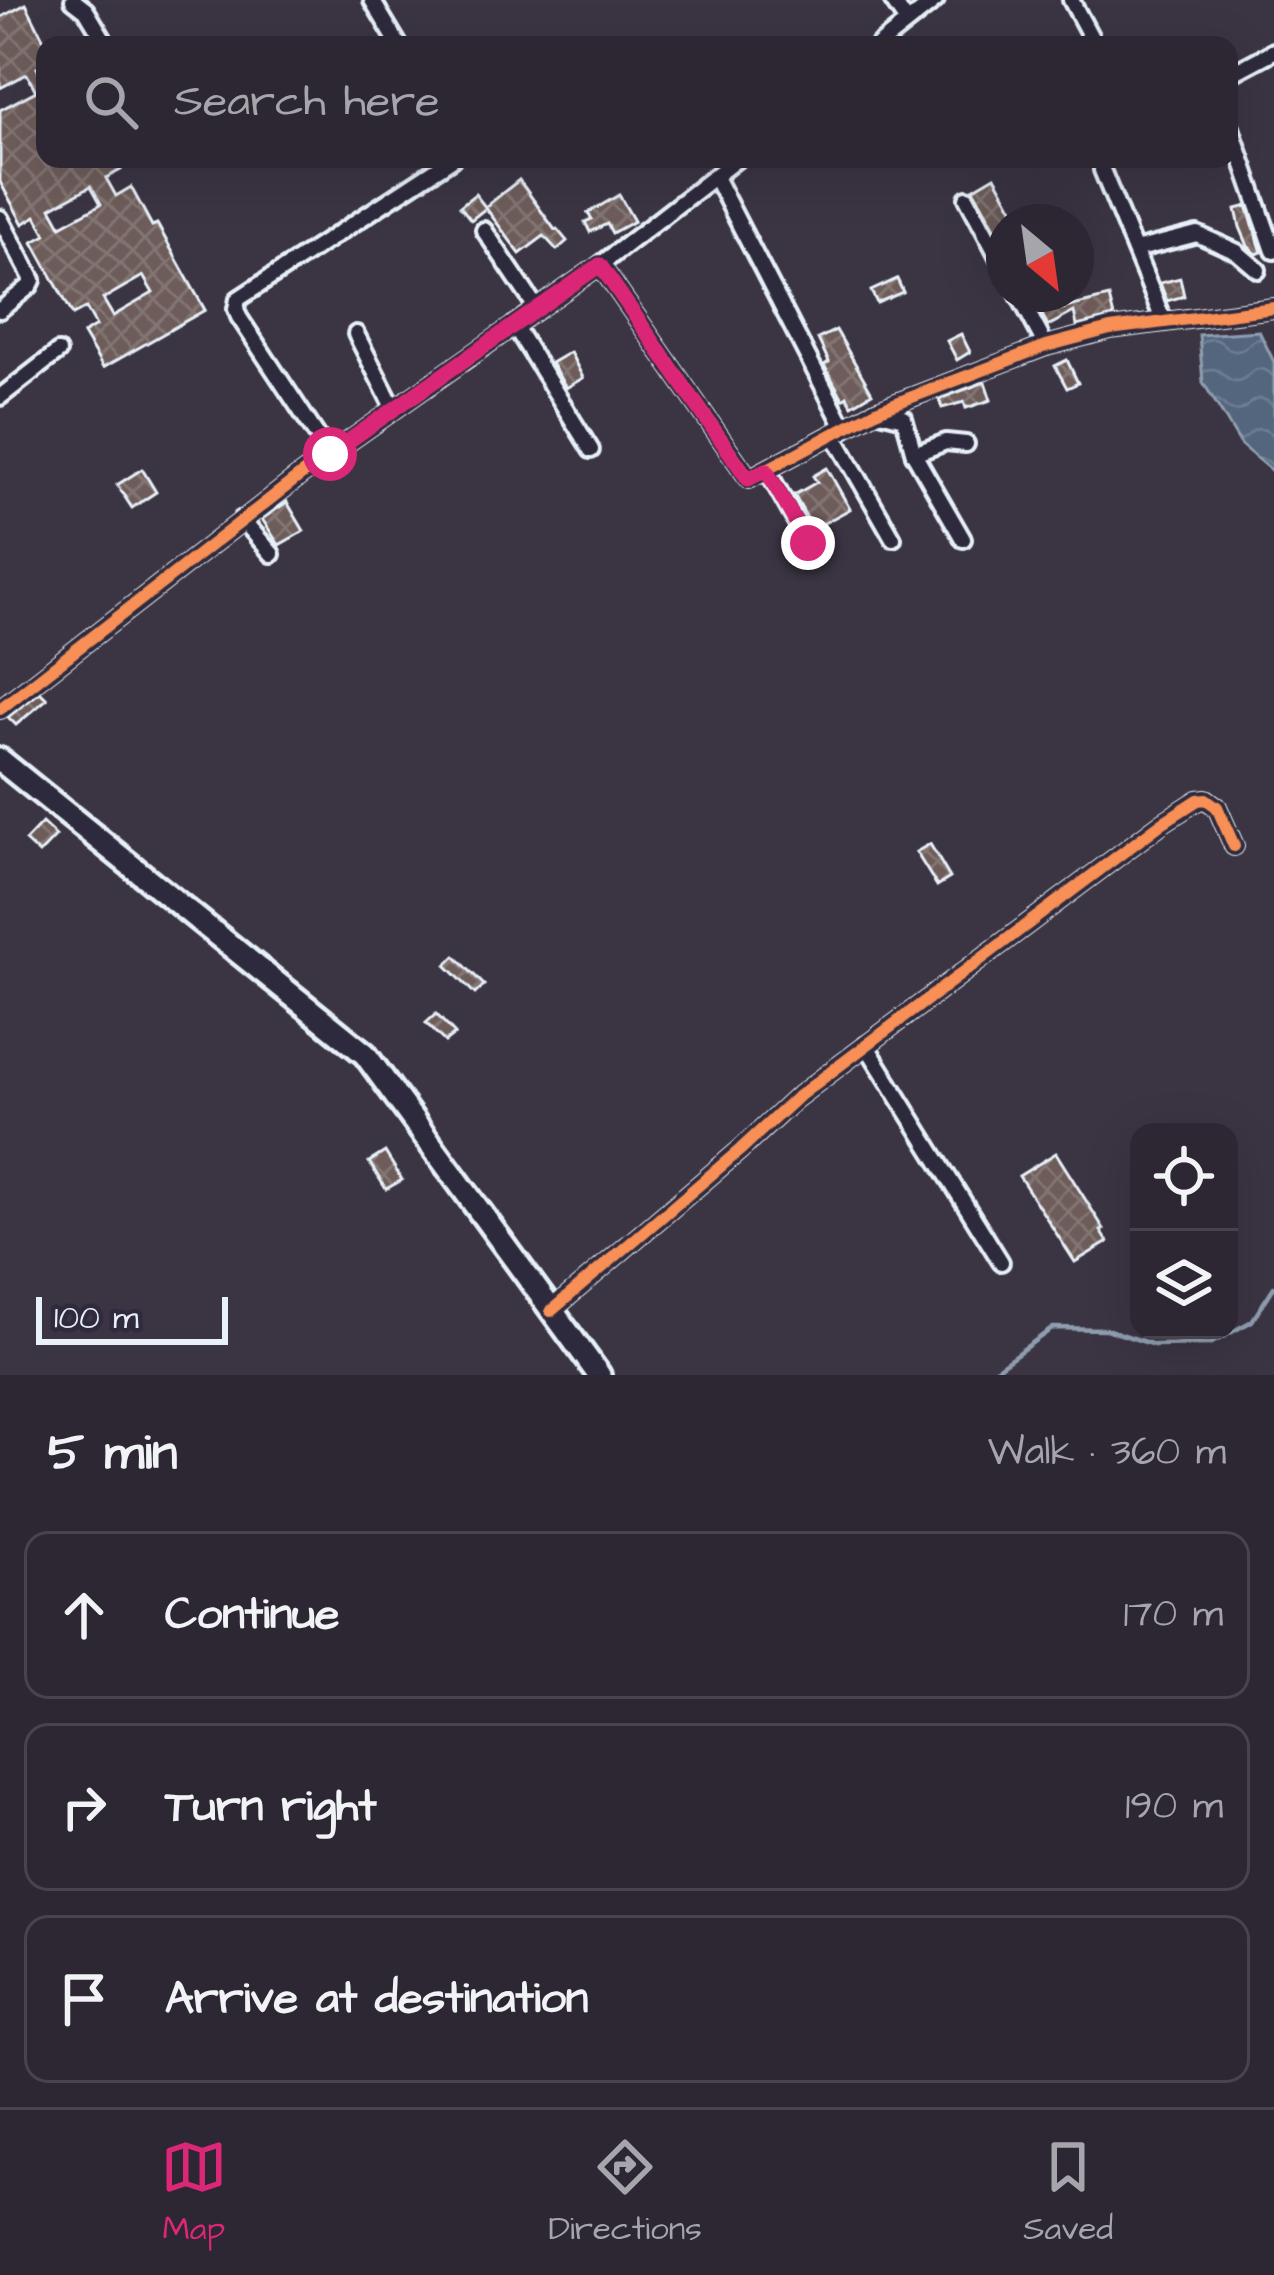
<!DOCTYPE html>
<html lang="en">
<head>
<meta charset="utf-8">
<style>
  :root { --surface:#2c2732; --page:#38333e; --text:#f1f3f6; --muted:#a6a5ac; --line:#48444d; --accent:#db2777 }
  body { margin:0; font-family:"Architects Daughter",sans-serif; background:var(--page); color:var(--text) }
  .controls { position:absolute; right:36px; bottom:36px; display:grid; overflow:hidden; border-radius:24px; box-shadow:0 12px 48px #0002 }
  .controls button { width:108px; height:108px; display:grid; place-items:center; padding:0; border:0; border-bottom:3px solid var(--line); background:var(--surface); color:var(--text); font:60px sans-serif }
  .compass { position:absolute; left:986px; top:204px; width:108px; height:108px; border-radius:50%; background:var(--surface); box-shadow:0 12px 48px #0002; rotate:151deg }
  .scale { position:absolute; left:36px; bottom:30px; width:192px; box-sizing:border-box; padding-left:12px; border:6px solid #e8f1f8; border-top:0; font-size:33px; line-height:42px; white-space:nowrap; color:#e8f1f8; -webkit-text-stroke:9px #2f2a3d; paint-order:stroke }
  .stop { position:absolute; width:36px; height:36px; margin:-27px; border:9px solid #db2777; border-radius:50%; background:#fff }
  .stop.end { background:#db2777; border-color:#fff; box-shadow:0 3px 12px #0008 }
  .list { margin:0; padding:0; list-style:none }
  h2 { display:flex; justify-content:space-between; align-items:center; height:156px; margin:0; padding:0 48px; font-size:51px }
  h2 small { font-size:39px; font-weight:400; color:var(--muted) }
  .list li { display:grid; grid-template-columns:78px 1fr auto; gap:36px; align-items:center; box-sizing:border-box; height:168px; margin:0 24px 24px; padding:0 24px; border:3px solid var(--line); border-radius:24px }
  .list b { display:block; font-size:45px; white-space:nowrap }
  .list em { font-size:39px; font-style:normal; color:var(--muted) }
  .icon { flex:none; width:66px; height:66px; fill:none; stroke:currentColor; stroke-width:2; stroke-linecap:round; stroke-linejoin:round }
  .map { position:relative; flex:none; width:1274px; height:1375px; overflow:hidden }
  .search { position:absolute; background:var(--surface); box-shadow:0 12px 48px #0002; left:36px; right:36px; top:36px; height:132px; display:flex; align-items:center; gap:30px; box-sizing:border-box; padding:0 42px; border-radius:24px; color:var(--muted); font-size:45px }
  .sheet { height:732px; background:var(--surface) }
  nav { display:flex; justify-content:space-around; align-items:center; box-sizing:border-box; height:168px; border-top:3px solid var(--line); background:var(--surface); font-size:33px; color:var(--muted) }
  nav a { display:grid; justify-items:center; gap:6px }
  nav .on { color:var(--accent) }
  .map>svg:first-child { display:block }
</style>
</head>
<body>
<div class="map">
<svg width="1274" height="1375" viewBox="0 0 1274 1375">
  <defs>
    <pattern id="water-waves" width="16" height="10" patternUnits="userSpaceOnUse" patternTransform="scale(3)"><rect width="16" height="10" fill="#53667e"/><path d="M0 5q4-4 8 0t8 0" fill="none" stroke="#6c7c91"/></pattern>
    <pattern id="building-cross-hatch" width="8" height="8" patternUnits="userSpaceOnUse" patternTransform="scale(3)"><rect width="8" height="8" fill="#6d5c5a"/><path d="M0 0l8 8M0 8l8-8" fill="none" stroke="#827472"/></pattern>
  </defs>
  <rect width="100%" height="100%" fill="#3b3443"/>
  <filter id="ink" filterUnits="userSpaceOnUse"><feTurbulence type="fractalNoise" baseFrequency=".00833" numOctaves="2"/><feDisplacementMap in="SourceGraphic" scale="24" xChannelSelector="R" yChannelSelector="G"/><feConvolveMatrix kernelMatrix="1 2 1 2 8 2 1 2 1" color-interpolation-filters="sRGB"/></filter>
  <g filter="url(#ink)">
    <path fill="url(#water-waves)" stroke="#8f9eaf" stroke-width="3" d="M1259,331L1274,362V473L1242,446L1203,382L1199,335Z"/>
    <g fill="none" stroke-linecap="round" stroke-linejoin="round">
      <path stroke="#8f9eaf" stroke-width="4.5" d="M987,1375L1053,1328L1106,1329L1154,1345L1210,1344L1252,1321L1274,1287"/>
    </g>
    <g fill="url(#building-cross-hatch)" stroke="#e8f1f8" stroke-width="3" fill-rule="evenodd">
      <path d="M26,4L45,42V64L37,68L45,83V159H115L121,170L106,178L116,196L131,187L152,226L157,224L205,310L103,368L83,334L96,326L86,308L73,315L33,242L46,235L36,216L23,224L0,182V110L36,91L27,74L0,88V18ZM91,186L101,204L61,226L51,208ZM143,276L153,293L113,316L103,299Z"/>
      <path d="M995,176L1019,219L1004,222V244L973,189Z"/>
      <path d="M519,180L555,230L557,229L567,241L557,250L544,236L520,254L485,207Z"/>
      <path d="M475,194L486,208L471,220L460,206Z"/>
      <path d="M619,195L634,221L612,233L607,224L590,232L585,222L592,219L588,213Z"/>
      <path d="M1247,206L1262,252L1257,254L1248,246L1240,227L1236,209Z"/>
      <path d="M1180,278L1184,296L1167,301L1160,283Z"/>
      <path d="M897,279L903,292L877,303L871,291Z"/>
      <path d="M1031,294H1054L1061,309L1109,297L1114,317L1077,326L1074,312L1048,326Z"/>
      <path d="M836,330L872,393L852,405L847,396L843,399L824,365L829,362L818,339Z"/>
      <path d="M961,334L970,352L957,360L947,341Z"/>
      <path d="M570,352L583,378L566,388L551,363Z"/>
      <path d="M1067,360L1078,383L1067,388L1055,366Z"/>
      <path d="M985,382L991,400L966,408L964,402L942,408L939,399Z"/>
      <path d="M827,468L850,509L813,529L794,495L817,482L813,476Z"/>
      <path d="M142,469L156,492L132,508L117,485Z"/>
      <path d="M287,502L304,531L279,545L262,519Z"/>
      <path d="M40,692L47,699L16,725L8,717Z"/>
      <path d="M42,823L56,836L39,854L25,841Z"/>
      <path d="M930,844L950,878L937,886L916,852Z"/>
      <path d="M455,956L484,985L475,994L446,965Z"/>
      <path d="M436,1014L455,1034L445,1042L426,1023Z"/>
      <path d="M385,1152L402,1180L386,1189L369,1162Z"/>
      <path d="M1056,1153L1104,1229L1101,1231L1108,1242L1075,1262L1019,1176Z"/>
    </g>
    <g fill="none" stroke-linecap="round" stroke-linejoin="round">
      <defs>
        <g id="minor">
          <path d="M73,0L86,10L107,45"/>
          <path d="M372,0L399,45"/>
          <path d="M892,0L907,22"/>
          <path d="M1071,0L1095,45"/>
          <path d="M879,45L936,0"/>
          <path d="M1229,75L1274,51"/>
          <path d="M1229,122L1274,251"/>
          <path d="M1102,170L1164,322"/>
          <path d="M715,177L845,429"/>
          <path d="M967,198L1004,268"/>
          <path d="M0,218L33,280L30,286L0,310"/>
          <path d="M484,230L537,309"/>
          <path d="M1135,250L1197,234L1237,252L1258,270"/>
          <path d="M600,265L737,159"/>
          <path d="M1018,294L1046,346"/>
          <path d="M514,325L591,450"/>
          <path d="M356,334L394,409"/>
          <path d="M0,397L58,352"/>
          <path d="M876,411L904,418L914,454L963,539"/>
          <path d="M834,435L893,538"/>
          <path d="M914,454L946,442L966,444"/>
          <path d="M330,455L239,317L236,309L238,299L452,159"/>
          <path d="M767,470L808,543"/>
          <path d="M242,519L272,554"/>
          <path d="M0,709L301,475L600,265L749,479L878,410L1046,346L1110,329L1274,308"/>
          <path d="M866,1045L1001,1262"/>
          <path d="M551,1311L740,1150L795,1099L1162,823L1198,800L1206,799L1217,807L1234,846"/>
        </g>
        <path id="primary" d="M0,760L365,1054L599,1375"/>
      </defs>
      <use href="#minor" stroke="#e8f1f8" stroke-width="22"/>
      <use href="#primary" stroke="#e8f1f8" stroke-width="30"/>
      <use href="#minor" stroke="#2f2a3d" stroke-width="14"/>
      <use href="#primary" stroke="#2f2a3d" stroke-width="21"/>
      <defs>
        <g id="cycleway">
          <path d="M0,709L301,475L600,265L749,479L878,410L1046,346L1110,329L1274,308"/>
          <path d="M551,1311L740,1150L795,1099L1162,823L1198,800L1206,799L1217,807L1234,846"/>
        </g>
      </defs>
      <use href="#cycleway" stroke="#2f2a3d" stroke-width="20"/>
      <use href="#cycleway" stroke="#f78f57" stroke-width="12"/>
    </g>
  </g>
  <g fill="none" stroke-linecap="round" stroke-linejoin="round" filter="url(#ink)">
    <path stroke="#db2777" stroke-width="15" d="M330,454L600,265L748,479L766,470L808,543"/>
  </g>
</svg>
<div class="controls">
<button><svg class="icon" aria-label="locate" viewBox="0 0 24 24"><circle cx="12" cy="12" r="6"/><path d="M12 2v4M12 18v4M2 12h4M18 12h4"/></svg></button>
<button><svg class="icon" aria-label="layers" viewBox="0 0 24 24"><path d="M12 4l9 5-9 5-9-5zM3 14l9 5 9-5"/></svg></button>
</div>
<svg class="compass" viewBox="-18 -18 36 36"><path d="M0-13l5 13h-10z" fill="#e53935"/><path d="M0 13l5-13h-10z" fill="#a6a5ac"/></svg>
<div class="scale">100 m</div>
<div class="stop" style="left:330px;top:454px"></div>
<div class="stop end" style="left:808px;top:543px"></div>
<div class="search"><svg class="icon" aria-label="search" viewBox="0 0 24 24"><circle cx="10" cy="10" r="6"/><path d="M15 15l6 6"/></svg>Search here</div>
</div>
<section class="sheet">
<h2>5 min<small>Walk · 360 m</small></h2>
<ul class="list">
<li><svg class="icon" aria-label="ahead" viewBox="0 0 24 24"><path d="M12 20V5M6 11l6-6 6 6"/></svg><div><b>Continue</b></div><em>170 m</em></li>
<li><svg class="icon" aria-label="right" viewBox="0 0 24 24"><path d="M7 20v-9h11M14 6l5 5-5 5"/></svg><div><b>Turn right</b></div><em>190 m</em></li>
<li><svg class="icon" aria-label="arrive" viewBox="0 0 24 24"><path d="M6 21V4h12l-3 4 3 4H6"/></svg><div><b>Arrive at destination</b></div></li>
</ul>
</section>
<nav>
<a class="on"><svg class="icon" aria-label="map" viewBox="0 0 24 24"><path d="M3 6l6-2 6 2 6-2v14l-6 2-6-2-6 2zM9 4v14M15 6v14"/></svg>Map</a>
<a><svg class="icon" aria-label="directions" viewBox="0 0 24 24"><path d="M12 3l9 9-9 9-9-9zM9 14v-3h6M13 9l2 2-2 2"/></svg>Directions</a>
<a><svg class="icon" aria-label="saved" viewBox="0 0 24 24"><path d="M7 4h10v16l-5-4-5 4z"/></svg>Saved</a>
</nav>
</body>
</html>
